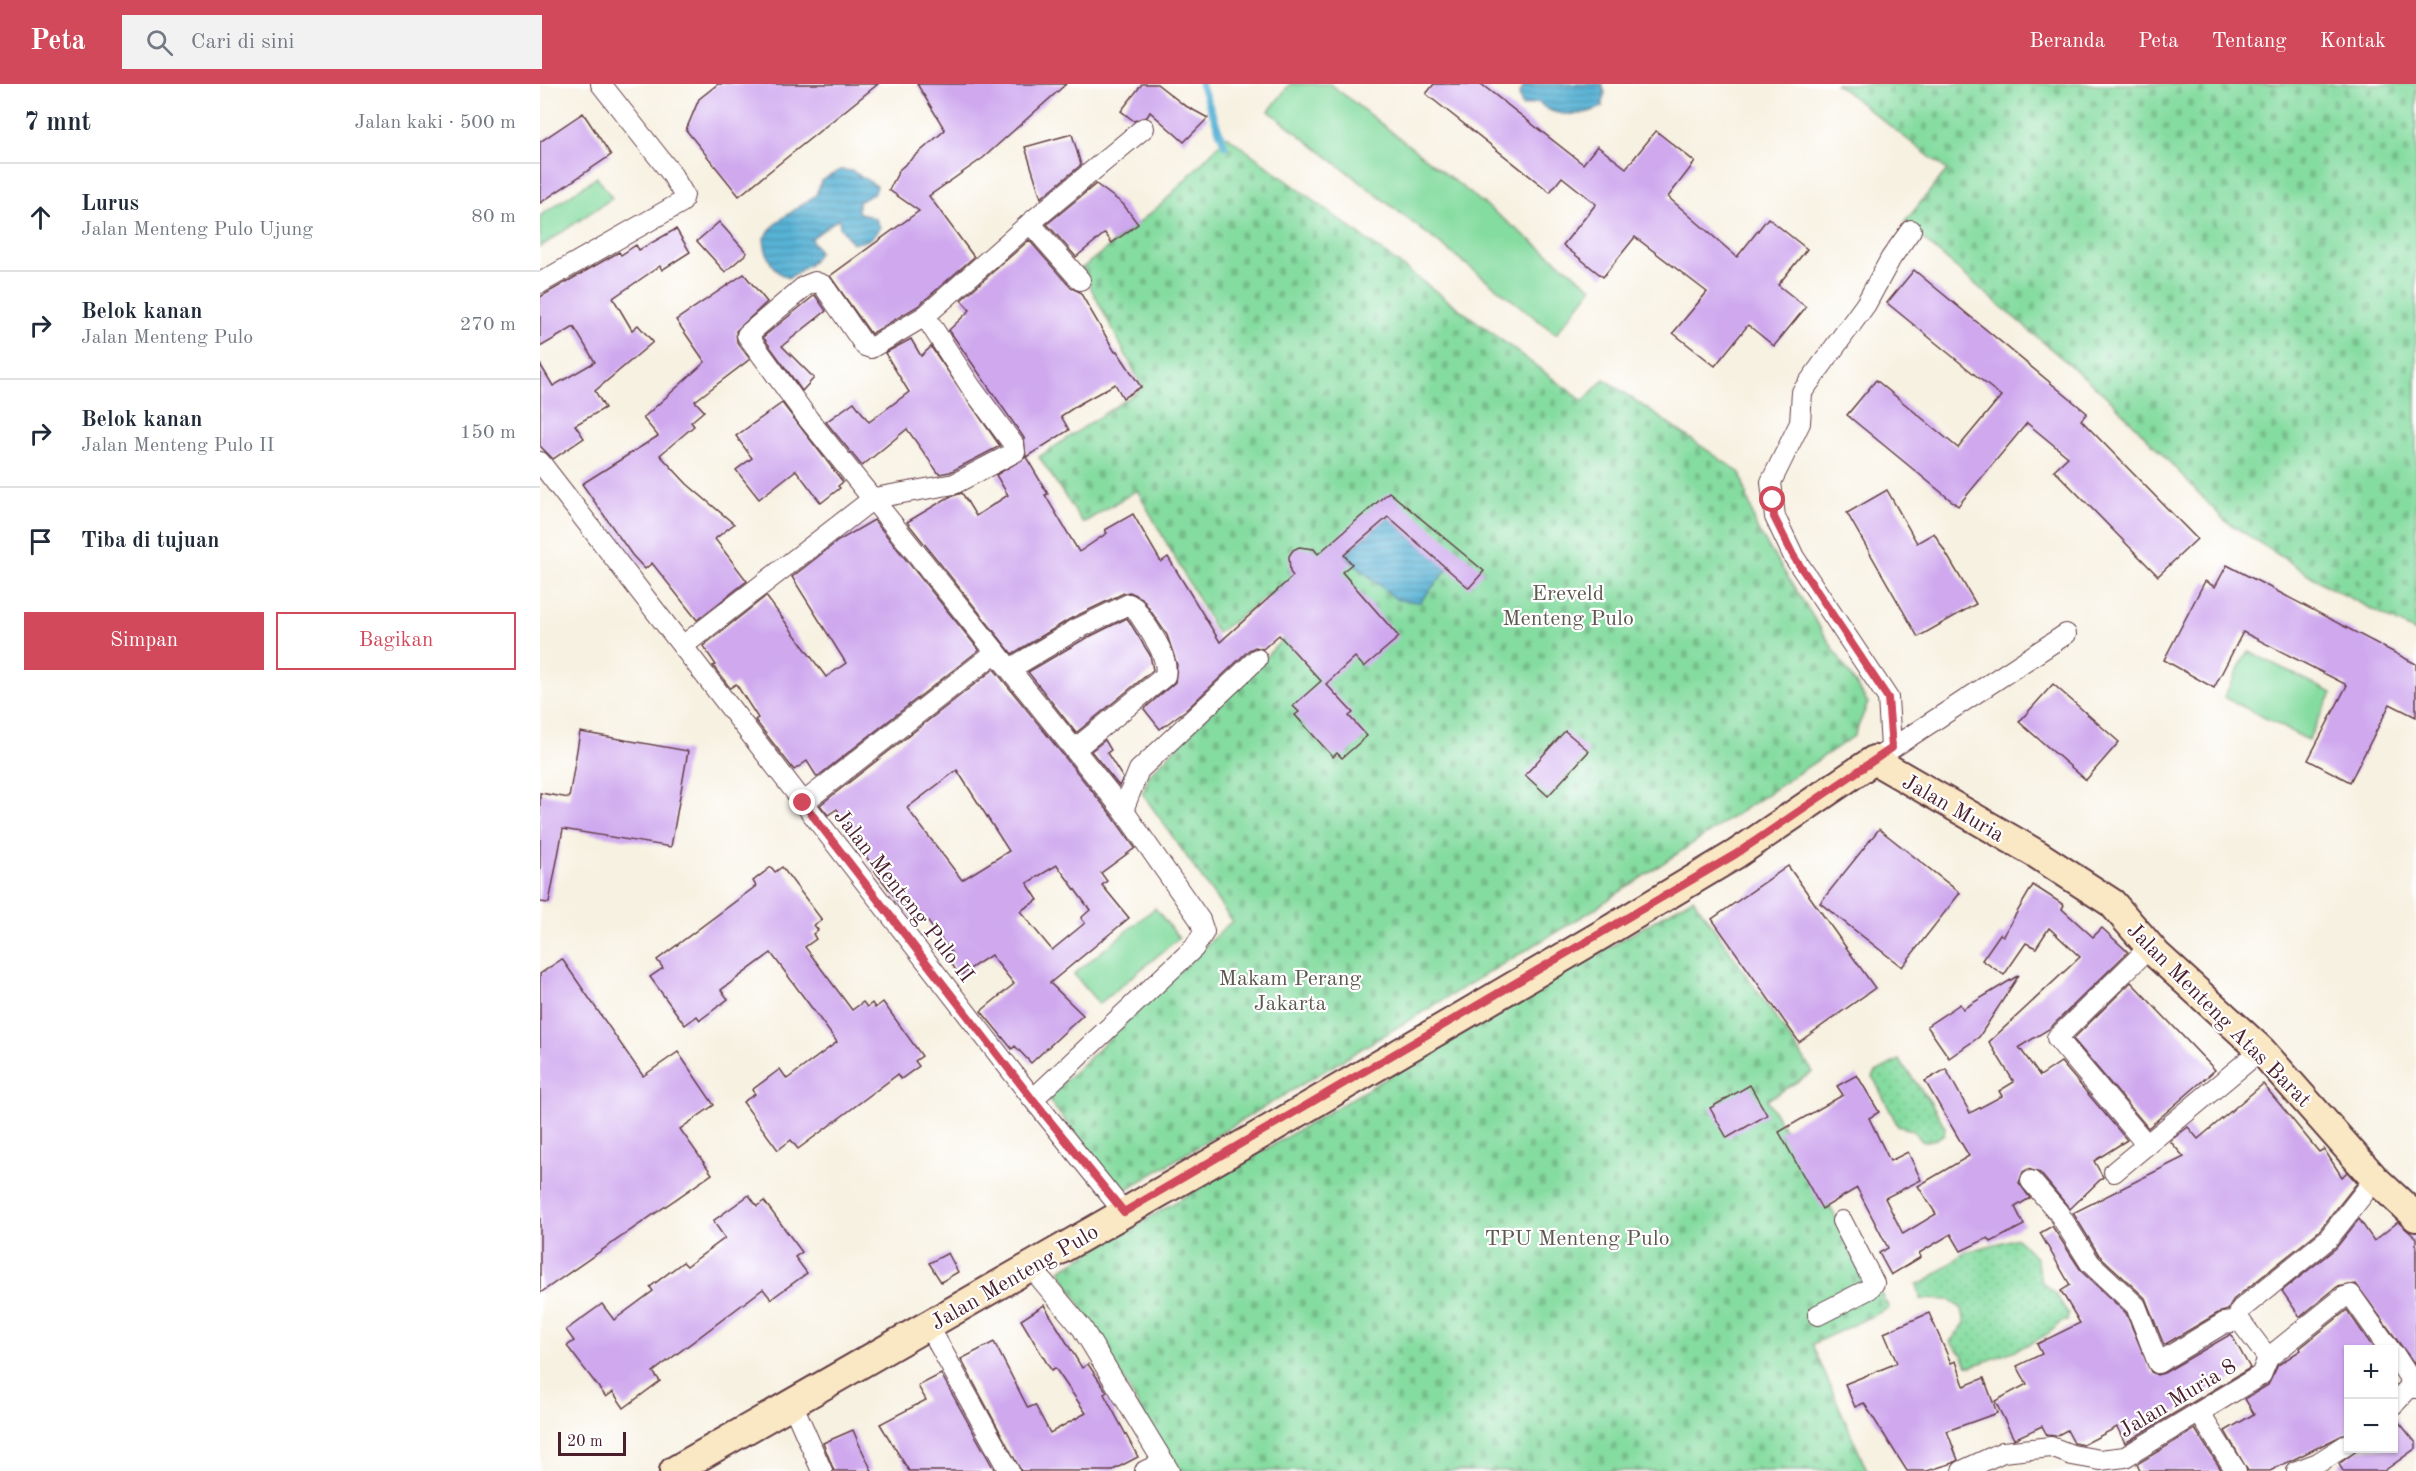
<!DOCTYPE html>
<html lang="id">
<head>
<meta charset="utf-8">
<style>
  :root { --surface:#fff; --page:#f2f2f3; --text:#1f2937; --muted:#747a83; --line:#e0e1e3; --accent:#d1495b }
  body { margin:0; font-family:"Old Standard TT",serif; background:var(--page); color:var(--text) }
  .controls { position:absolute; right:18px; bottom:18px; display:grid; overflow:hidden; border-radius:0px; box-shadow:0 2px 4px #0004 }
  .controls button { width:54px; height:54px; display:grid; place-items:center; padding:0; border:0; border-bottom:2px solid var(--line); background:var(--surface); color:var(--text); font:30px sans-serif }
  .scale { position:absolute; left:18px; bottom:15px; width:68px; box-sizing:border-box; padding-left:6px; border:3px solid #4a1f2b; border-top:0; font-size:16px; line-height:21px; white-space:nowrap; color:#4a1f2b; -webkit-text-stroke:4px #fff; paint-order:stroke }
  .stop { position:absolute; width:18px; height:18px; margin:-14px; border:4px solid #d1495b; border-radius:50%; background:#fff }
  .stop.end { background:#d1495b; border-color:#fff; box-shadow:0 2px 6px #0008 }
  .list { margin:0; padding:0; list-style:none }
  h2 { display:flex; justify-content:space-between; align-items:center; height:78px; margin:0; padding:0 24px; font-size:26px }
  h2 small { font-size:20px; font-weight:400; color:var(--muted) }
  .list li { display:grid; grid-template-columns:39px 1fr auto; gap:18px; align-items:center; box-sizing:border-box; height:108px; padding:0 24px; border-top:2px solid var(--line) }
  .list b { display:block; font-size:22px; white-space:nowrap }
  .list p { margin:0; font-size:20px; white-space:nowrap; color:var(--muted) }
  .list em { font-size:20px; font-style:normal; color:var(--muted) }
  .actions { display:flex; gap:12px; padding:18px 24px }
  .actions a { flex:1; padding:14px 0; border:2px solid var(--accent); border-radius:0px; text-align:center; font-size:21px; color:var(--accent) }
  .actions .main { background:var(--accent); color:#fff }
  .icon { flex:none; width:33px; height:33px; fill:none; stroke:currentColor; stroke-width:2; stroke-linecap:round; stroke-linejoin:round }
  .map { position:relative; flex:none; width:1876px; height:1387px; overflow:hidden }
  header { display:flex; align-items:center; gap:36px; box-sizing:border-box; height:84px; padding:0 30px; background:var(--accent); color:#fff }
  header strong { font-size:28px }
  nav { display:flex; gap:33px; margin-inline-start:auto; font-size:21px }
  .search { width:420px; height:54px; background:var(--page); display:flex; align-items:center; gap:15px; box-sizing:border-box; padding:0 21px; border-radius:0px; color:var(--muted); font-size:22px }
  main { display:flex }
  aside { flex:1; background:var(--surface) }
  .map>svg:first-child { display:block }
</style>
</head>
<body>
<header>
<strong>Peta</strong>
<div class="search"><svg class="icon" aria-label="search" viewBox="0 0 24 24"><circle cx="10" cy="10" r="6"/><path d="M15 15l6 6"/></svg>Cari di sini</div>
<nav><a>Beranda</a><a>Peta</a><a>Tentang</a><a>Kontak</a></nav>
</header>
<main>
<aside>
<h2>7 mnt<small>Jalan kaki · 500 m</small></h2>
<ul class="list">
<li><svg class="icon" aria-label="ahead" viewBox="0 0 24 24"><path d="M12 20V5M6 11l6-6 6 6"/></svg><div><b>Lurus</b><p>Jalan Menteng Pulo Ujung</p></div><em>80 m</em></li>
<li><svg class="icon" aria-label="right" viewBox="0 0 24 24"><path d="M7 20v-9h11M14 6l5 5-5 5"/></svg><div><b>Belok kanan</b><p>Jalan Menteng Pulo</p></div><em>270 m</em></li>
<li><svg class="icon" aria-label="right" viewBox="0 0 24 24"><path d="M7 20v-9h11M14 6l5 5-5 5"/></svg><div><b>Belok kanan</b><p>Jalan Menteng Pulo II</p></div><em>150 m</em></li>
<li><svg class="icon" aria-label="arrive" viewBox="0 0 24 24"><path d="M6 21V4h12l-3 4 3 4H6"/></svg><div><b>Tiba di tujuan</b></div></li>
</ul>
<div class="actions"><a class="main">Simpan</a><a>Bagikan</a></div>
</aside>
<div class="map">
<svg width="1876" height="1387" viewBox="0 0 1876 1387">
  <defs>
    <pattern id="grass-dots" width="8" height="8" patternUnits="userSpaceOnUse" patternTransform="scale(1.5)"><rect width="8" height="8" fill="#85dca0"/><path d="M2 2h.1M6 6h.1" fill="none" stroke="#74bc8a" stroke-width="1.8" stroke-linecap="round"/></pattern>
    <pattern id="cemetery-stones" width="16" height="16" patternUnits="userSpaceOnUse" patternTransform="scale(1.5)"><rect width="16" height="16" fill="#85dca0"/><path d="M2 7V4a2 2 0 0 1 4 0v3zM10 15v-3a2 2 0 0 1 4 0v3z" fill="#74bc8a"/></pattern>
    <pattern id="water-rules" width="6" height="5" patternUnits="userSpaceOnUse" patternTransform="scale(1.5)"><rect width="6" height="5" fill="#57b2d5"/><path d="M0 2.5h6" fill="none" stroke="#4a90ad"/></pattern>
  </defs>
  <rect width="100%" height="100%" fill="#fff"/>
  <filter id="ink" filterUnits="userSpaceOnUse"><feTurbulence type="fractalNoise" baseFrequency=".0167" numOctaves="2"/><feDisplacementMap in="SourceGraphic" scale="12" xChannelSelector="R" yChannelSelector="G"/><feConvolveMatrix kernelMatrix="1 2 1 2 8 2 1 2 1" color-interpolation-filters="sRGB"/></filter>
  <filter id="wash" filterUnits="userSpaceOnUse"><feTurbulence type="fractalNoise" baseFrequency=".008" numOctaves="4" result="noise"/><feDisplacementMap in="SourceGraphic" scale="24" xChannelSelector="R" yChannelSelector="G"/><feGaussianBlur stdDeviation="1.35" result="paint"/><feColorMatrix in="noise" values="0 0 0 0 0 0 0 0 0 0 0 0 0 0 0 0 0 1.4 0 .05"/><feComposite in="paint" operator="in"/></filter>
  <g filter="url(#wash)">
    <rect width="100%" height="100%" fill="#f7f1e1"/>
    <g fill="url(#grass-dots)" stroke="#687e66" stroke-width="1.5">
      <path d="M1359,976L1391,1019L1405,1043L1404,1050L1396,1055L1383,1058L1372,1046L1358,1042L1333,993L1336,988Z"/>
      <path d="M1477,1154L1496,1174L1501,1197L1516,1210L1528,1230L1527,1237L1520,1238C1510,1256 1453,1275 1432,1282L1427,1281L1422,1271L1410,1258L1425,1239L1422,1225L1410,1216L1381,1215L1377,1200L1385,1198L1426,1168Z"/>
    </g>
    <g fill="url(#cemetery-stones)" stroke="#687e66" stroke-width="1.5">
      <path d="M1296,0H1876V548L1787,502L1684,436L1573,318L1364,139L1407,86Z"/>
      <path d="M687,52L1043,317L1064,295L1200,389L1217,445L1328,619L1314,652L1048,829L582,1108L507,1014L692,837L602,709L610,690L767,531L742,502L677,549L597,406L543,439L499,373L603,304L541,185L623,119Z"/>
      <path d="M1153,814L1273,988L1227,1016L1349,1224L1272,1260L1327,1387H636L520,1186Z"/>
    </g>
    <g fill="#85dca0" stroke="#687e66" stroke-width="1.5">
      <path d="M750,0H790L1052,204L1016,250L729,27Z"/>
      <path d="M57,93L72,114L0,163V132Z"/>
      <path d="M1708,567L1792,609L1768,656L1684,613Z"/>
      <path d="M615,824L639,854L559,920L534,890Z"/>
    </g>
    <g fill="url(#water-rules)" stroke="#506880" stroke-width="1.5">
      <path d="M985,0H1062L1065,9L1062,23C1044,32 1013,35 999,18L982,22L979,11Z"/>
      <path d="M300,86L312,87L337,102L335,109L318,118V128L336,135L340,143C333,156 326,158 312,159L300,143L299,134L271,155L279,168L272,178L249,194C232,189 225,170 224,154L237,138L276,111L281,97Z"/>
      <path d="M848,433L908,485L880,518L857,516L804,471Z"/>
    </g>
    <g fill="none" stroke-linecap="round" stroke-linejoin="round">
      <path stroke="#57b2d5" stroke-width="7" d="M661,0L685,62"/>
    </g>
    <g id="blocks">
      <g fill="#cfa8ee" fill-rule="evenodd">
        <path d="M178,0H338L199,112L146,46L159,15Z"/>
        <path d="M377,0H526L443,74L389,112L434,173L378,222L331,250L290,192L379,127L349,106L360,85L405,46Z"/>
        <path d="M602,0H617L644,21L668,34L644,58L610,28L607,33L594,37L581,27Z"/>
        <path d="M894,0H941L1043,80L1057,62L1086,84L1116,47L1155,78L1128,113L1197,173L1228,134L1267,165L1238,201L1266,223L1234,262L1208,241L1175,282L1133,249L1167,208L1095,153L1063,193L1023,161L1056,120L1022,93L1010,108L886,10Z"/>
        <path d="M43,29L71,71L0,119V58Z"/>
        <path d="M532,50L541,81L501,114L485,63Z"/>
        <path d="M556,100L583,120L598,140L572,159L565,149L536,173L507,140Z"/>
        <path d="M179,138L207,169L185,188L157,157Z"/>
        <path d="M136,145L150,168L122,186L120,182L73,214L92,246L98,241L113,258L55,307L65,324L35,341L44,354L13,375L0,362V280L13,302L55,278L34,243L0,263V213L79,168L81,171L96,161L99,166Z"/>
        <path d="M489,156L531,204L540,208L575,268L577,267L601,303L583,314L575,300L541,319L521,332L529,346L486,373L508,410L505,411L539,468L567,449L565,446L593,430L621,478L628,473L680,558L753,492L750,488L749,472L753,466L759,463L774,465L778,470L849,408L944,487L929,504L848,433L804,471L812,480L802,488L859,553L824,583L815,573L786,600L813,629L809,632L827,652L802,674L797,669L793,673L755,631L759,628L753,622L781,597L739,551L723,565L715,563L709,566L646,626L620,645L604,625L635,598L637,581L627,551L602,514L590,508L584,509L530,535L472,570L367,438L409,413L422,409L436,432L468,411L456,391L486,373L484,354L409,246L430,226L421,216Z"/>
        <path d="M1374,186L1547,329L1541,336L1657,455L1618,492L1514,386L1528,373L1487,339L1418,422L1307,331L1336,296L1418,364L1461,312L1347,219Z"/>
        <path d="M204,190L227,218L196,247L197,258L210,275L155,317L164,327L151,338L154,342L120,371L147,400L194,440L175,455L207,497L157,536L112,479L105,485L92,471L42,400L118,352L103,334L165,278L136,236Z"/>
        <path d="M275,211L286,227L242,262L274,294L262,307L223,253Z"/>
        <path d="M371,255L381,272L391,263L460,362L410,388L399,390L367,345L322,382L286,338L314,318L329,338L369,308L345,269Z"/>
        <path d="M242,319L303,398L298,402L300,404L281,419L256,386L219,415L196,386L212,374L196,352Z"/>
        <path d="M1347,406L1377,459L1394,449L1436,520L1378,553L1307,429Z"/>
        <path d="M334,436L439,566L277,693L267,677L254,686L215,636L218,634L196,600L190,604L173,582L176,581L163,562L226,512L286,593L306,579L252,493L298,457Z"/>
        <path d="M1687,481L1876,580V633L1850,620L1810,698L1768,676L1807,601L1703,548L1674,604L1624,576L1665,497L1675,503Z"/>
        <path d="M587,534L610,571L613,586L536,649L488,588L541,557Z"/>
        <path d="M454,585L573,733L595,764L561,789L567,797L562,801L589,834L510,899L543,931L491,979L475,962L472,965L441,927L474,900L451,871L419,892L409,875L414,872L382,830L373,836L337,790L297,725L288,731L280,721ZM417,686L469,767L422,796L367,724ZM517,781L550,826L541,834L545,839L512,866L480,827L498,816L487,799Z"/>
        <path d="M1513,600L1579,658L1546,696L1479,638Z"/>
        <path d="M1025,647L1049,667L1008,712L985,691Z"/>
        <path d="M40,648L148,667L131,763L23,745L9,819L0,818V709L29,714Z"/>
        <path d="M565,656L571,666L567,669L583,694L579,702L551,667Z"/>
        <path d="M1339,745L1420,809L1362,883L1280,819Z"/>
        <path d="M1248,782L1335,904L1259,958L1172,835Z"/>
        <path d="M231,783L235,788L242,783L282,836L274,841L278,846L273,850L276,855L265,863L312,926L323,918L327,923L332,919L335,924L343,918L382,972L375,977L379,982L361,995L357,991L258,1065L251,1056L238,1066L203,1018L215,1010L212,1006L240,985L247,995L297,958L231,869L181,906L188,915L160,936L157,932L145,941L110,893L123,884L117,876L216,802L213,797Z"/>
        <path d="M1493,801L1524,821L1522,825L1553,853L1562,844L1588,868L1509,945L1479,963L1500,992L1521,978L1587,1056L1554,1077L1563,1093L1530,1125L1500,1089L1488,1085L1483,1088L1479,1099L1490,1114L1475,1123L1484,1141L1451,1158L1448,1154L1421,1167L1411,1150L1379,1169L1381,1173L1351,1191L1339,1169L1348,1164L1317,1104L1282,1125L1239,1048L1303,1011L1297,1002L1317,991L1339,1028L1329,1034L1350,1077L1368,1068L1381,1096L1345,1114L1363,1150L1396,1130L1378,1102L1429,1072L1385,997L1406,985L1430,1029L1462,1012L1459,1007L1474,998L1449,958L1540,873L1509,844L1496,864L1486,859L1464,891L1442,876L1460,850L1463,852Z"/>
        <path d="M22,875L103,992L138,968L174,1021L140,1045L172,1090L0,1209V890Z"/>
        <path d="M1479,891L1439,953L1409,974L1387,942L1420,920L1423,925Z"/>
        <path d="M1591,898L1675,986L1608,1044L1533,955Z"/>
        <path d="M1723,1000L1779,1068L1784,1065L1802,1093L1807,1088L1817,1099L1779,1147L1693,1216L1688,1226L1678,1229L1624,1261L1605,1214L1559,1171L1533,1129L1644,1073L1630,1057L1648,1043L1658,1055Z"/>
        <path d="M1210,1001L1227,1031L1187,1054L1170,1024Z"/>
        <path d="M209,1111L217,1122L224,1117L250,1152L262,1168L255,1173L267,1189L231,1215L223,1205L113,1288L120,1297L84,1324L73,1308L66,1313L27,1262L34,1257L26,1246L62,1220L74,1236L113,1207L110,1203L143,1178L147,1182L185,1154L173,1137Z"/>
        <path d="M1819,1135L1834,1157L1858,1138L1876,1154V1282L1816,1200L1797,1203L1760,1233L1742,1207L1796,1164Z"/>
        <path d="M1512,1142L1542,1188L1586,1229L1611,1288L1617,1291L1624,1289L1691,1250L1710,1284L1585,1359L1577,1343L1543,1361L1534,1359L1527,1346L1516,1352L1507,1351L1502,1342L1474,1355L1455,1317L1487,1300L1477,1282L1502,1270L1497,1260L1540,1239L1521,1207L1530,1201L1500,1149Z"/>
        <path d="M408,1169L418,1188L401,1198L389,1179Z"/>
        <path d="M504,1221L542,1284L548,1280L562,1301L567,1308L564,1310L598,1373L571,1387H481L421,1275L454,1258L488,1324L495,1321L510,1349L546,1329L515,1284L511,1286L481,1236Z"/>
        <path d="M1807,1226L1835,1266H1809V1348L1730,1387H1708L1685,1347L1714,1330L1705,1315L1728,1301L1738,1281L1761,1266L1760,1264Z"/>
        <path d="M1389,1229L1411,1279L1416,1277L1424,1302L1444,1294L1457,1329L1407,1347L1418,1376L1413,1379L1387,1387H1367L1324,1319L1315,1323L1305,1300L1357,1279L1344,1249Z"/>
        <path d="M401,1290L455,1387H369L340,1340L386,1316L378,1302Z"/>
        <path d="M1854,1332L1876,1359V1364L1844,1387H1803L1799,1380L1819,1365H1854Z"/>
        <path d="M1655,1345L1682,1387H1600L1597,1380Z"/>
        <path d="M313,1346L319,1360L332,1387H294L283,1359Z"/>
      </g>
    </g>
  </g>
  <g filter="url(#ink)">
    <use href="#blocks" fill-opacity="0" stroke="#643e46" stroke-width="1.5"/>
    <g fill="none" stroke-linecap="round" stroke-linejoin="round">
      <defs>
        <g id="street">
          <path d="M490,139L540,196"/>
          <path d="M0,199L142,118L144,111L131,89L61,0"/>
          <path d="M0,378L493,1015L584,1128"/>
          <path d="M144,561L334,414L414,400L475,368L474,361L431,303L385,232"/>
          <path d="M470,585L535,546L589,520L595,524C606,543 630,570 625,592L535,665"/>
          <path d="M1351,664L1348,614L1254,473L1235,433L1231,398L1260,339L1262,308L1326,220L1351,174L1371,146"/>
          <path d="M1343,670L1526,550"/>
          <path d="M263,719L456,568"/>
          <path d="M583,726L599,686L717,575"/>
          <path d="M493,1015L654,864L664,848L660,836L583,726L269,336L207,251L265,202L275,198L283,201L325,262L331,264L385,232L490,139L604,44"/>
          <path d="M1607,1061L1517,954L1610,863"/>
          <path d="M1574,1088L1721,966"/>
          <path d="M1491,1097L1518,1128L1550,1179L1596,1222L1618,1279L1684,1239L1700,1237"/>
          <path d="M490,1182L542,1244L629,1387"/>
          <path d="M1278,1231L1329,1205L1334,1199L1302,1137"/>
          <path d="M388,1241L469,1387"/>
          <path d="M1854,1270L1876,1304"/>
          <path d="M1728,1274L1698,1234L1701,1225L1788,1155L1835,1095"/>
          <path d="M1728,1274L1804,1213L1811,1211L1850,1266"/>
          <path d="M252,1319L282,1387"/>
          <path d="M1854,1320L1876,1296"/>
          <path d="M1660,1330L1696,1387"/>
          <path d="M605,1387L624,1378"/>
          <path d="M1422,1387L1463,1368L1511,1363L1532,1371L1560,1376L1585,1373L1721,1291L1728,1274"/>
          <path d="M1757,1387L1778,1379L1808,1360"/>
        </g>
        <path id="secondary" d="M134,1387L718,1052L1061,851L1196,770L1334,676L1495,769L1572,819L1616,870L1721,966L1835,1095L1876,1133"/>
      </defs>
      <use href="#street" stroke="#643e46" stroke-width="22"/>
      <use href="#secondary" stroke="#643e46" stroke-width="32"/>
      <use href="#street" stroke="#fff" stroke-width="20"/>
      <use href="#secondary" stroke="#fae7c3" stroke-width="28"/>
    </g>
  </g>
  <g fill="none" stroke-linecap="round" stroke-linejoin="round" filter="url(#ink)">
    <path stroke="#d1495b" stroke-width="8" d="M263,719L492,1015L584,1128L1196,770L1352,664L1348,614L1254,473L1234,433L1233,416"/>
  </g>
  <g text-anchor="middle" stroke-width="4.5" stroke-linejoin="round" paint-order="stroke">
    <g font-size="22" fill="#5c584e" stroke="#fff">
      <text x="1028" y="516">Ereveld<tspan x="1028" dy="25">Menteng Pulo</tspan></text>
      <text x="750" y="901">Makam Perang<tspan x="750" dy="25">Jakarta</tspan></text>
      <text x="1037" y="1161">TPU Menteng Pulo</text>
    </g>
    <g font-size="22" fill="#4a1f2b" stroke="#fff">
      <text transform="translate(1414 723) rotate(30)" y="8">Jalan Muria</text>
      <text transform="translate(365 811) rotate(52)" y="8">Jalan Menteng Pulo II</text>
      <text transform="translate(1680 930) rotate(45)" y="8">Jalan Menteng Atas Barat</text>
      <text transform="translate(474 1192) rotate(-30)" y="8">Jalan Menteng Pulo</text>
      <text transform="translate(1637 1313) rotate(-31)" y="8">Jalan Muria 8</text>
    </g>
  </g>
</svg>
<div class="controls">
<button>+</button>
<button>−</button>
</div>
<div class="scale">20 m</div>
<div class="stop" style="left:1233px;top:416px"></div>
<div class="stop end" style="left:263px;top:719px"></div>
</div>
</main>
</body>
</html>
